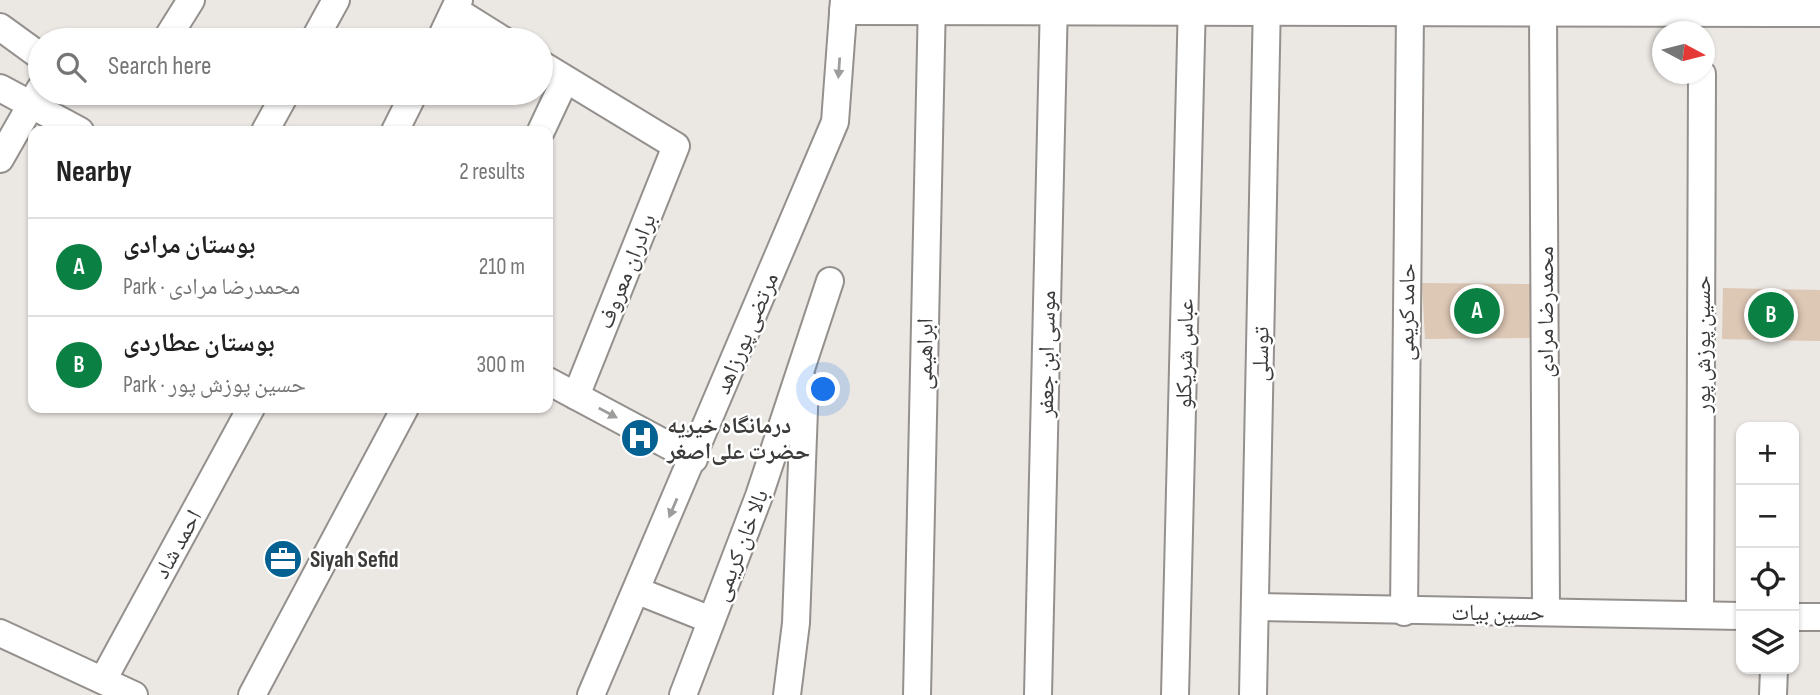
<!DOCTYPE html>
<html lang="en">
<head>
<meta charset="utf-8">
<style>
  :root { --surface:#fff; --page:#f6f6f6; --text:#222; --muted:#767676; --line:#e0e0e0; --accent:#0b8043 }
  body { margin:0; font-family:"Sofia Sans Condensed","Noto Naskh Arabic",sans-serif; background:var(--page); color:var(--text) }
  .controls { position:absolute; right:21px; bottom:21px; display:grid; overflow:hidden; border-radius:14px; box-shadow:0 2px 5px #0004 }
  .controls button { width:63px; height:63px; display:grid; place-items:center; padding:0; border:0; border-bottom:2px solid var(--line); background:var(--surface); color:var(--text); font:35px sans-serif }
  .compass { position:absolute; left:1652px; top:21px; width:63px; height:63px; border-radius:50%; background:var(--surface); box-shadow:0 2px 5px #0004; rotate:97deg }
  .you { position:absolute; left:824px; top:390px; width:24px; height:24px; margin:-18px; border:5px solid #fff; border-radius:50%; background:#1a73e8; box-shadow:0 0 0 10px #1a73e833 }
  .badge { display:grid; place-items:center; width:46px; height:46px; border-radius:50%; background:var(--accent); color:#fff; font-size:23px; font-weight:700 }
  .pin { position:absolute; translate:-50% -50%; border:4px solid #fff; box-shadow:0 2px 7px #0006 }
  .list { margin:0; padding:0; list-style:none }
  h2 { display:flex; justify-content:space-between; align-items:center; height:91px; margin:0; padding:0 28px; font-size:30px }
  h2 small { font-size:23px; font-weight:400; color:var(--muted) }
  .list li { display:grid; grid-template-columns:46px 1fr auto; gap:21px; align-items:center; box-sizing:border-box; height:98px; padding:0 28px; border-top:2px solid var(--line) }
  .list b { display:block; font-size:26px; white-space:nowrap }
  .list p { margin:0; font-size:23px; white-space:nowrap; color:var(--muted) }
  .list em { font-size:23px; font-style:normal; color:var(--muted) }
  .icon { flex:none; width:38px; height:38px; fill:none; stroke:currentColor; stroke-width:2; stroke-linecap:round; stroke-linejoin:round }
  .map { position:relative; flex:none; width:1820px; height:695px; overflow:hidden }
  .search { position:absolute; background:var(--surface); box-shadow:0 2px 5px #0004; left:28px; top:28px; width:525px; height:77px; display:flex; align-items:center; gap:18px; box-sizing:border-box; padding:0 24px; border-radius:38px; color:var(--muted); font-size:26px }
  .panel { position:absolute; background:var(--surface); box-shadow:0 2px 5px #0004; left:28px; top:126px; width:525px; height:287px; border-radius:14px }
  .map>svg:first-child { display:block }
</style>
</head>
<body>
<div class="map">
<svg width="1820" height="695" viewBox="0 0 1820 695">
  <rect width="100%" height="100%" fill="#ebe7e3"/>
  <g fill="#ddc7b5">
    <path d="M1422,283L1530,284V338L1425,339Z"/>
    <path d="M1723,288L1820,290V341L1722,339Z"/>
  </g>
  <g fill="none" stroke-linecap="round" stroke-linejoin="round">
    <defs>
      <g id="minor">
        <path d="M455,10L503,40"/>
        <path d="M843,11L1820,13"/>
        <path d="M1543,13L1546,612"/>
        <path d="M0,27L40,56"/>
        <path d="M166,40L191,0"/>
        <path d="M314,40L336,0"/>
        <path d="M440,40L459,0"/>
        <path d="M541,64L676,146L576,396"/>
        <path d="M0,88L80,131"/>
        <path d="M265,131L286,93"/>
        <path d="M395,131L414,93"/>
        <path d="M541,131L565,80"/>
        <path d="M0,159L40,89"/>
        <path d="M548,381L694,459"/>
        <path d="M638,591L711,620"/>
        <path d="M1255,607L1741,616"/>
        <path d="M1404,612L1410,13"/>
        <path d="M1700,615L1702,74"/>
        <path d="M1794,617H1820"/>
        <path d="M0,633L134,695"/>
        <path d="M103,680L251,408"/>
        <path d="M252,695L405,408"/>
        <path d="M591,695L835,122L844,0"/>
        <path d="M683,695L759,496L830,281"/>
        <path d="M787,695L796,623L805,383"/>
        <path d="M917,695L932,0"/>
        <path d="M1038,695L1054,0"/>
        <path d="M1175,695L1192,0"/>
        <path d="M1253,695L1267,0"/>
        <path d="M1773,695L1774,669"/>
      </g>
    </defs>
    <use href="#minor" stroke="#94908d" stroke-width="30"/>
    <use href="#minor" stroke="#fff" stroke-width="26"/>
  </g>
  <defs><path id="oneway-solid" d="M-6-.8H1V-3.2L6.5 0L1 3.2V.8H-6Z" transform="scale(1.75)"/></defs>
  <g fill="#9e9d9c">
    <use href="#oneway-solid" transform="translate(839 68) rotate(94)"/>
    <use href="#oneway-solid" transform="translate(608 413) rotate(28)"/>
    <use href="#oneway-solid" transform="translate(673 508) rotate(113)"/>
  </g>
  <defs>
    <symbol id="hospital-disc" viewBox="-11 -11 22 22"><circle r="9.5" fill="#046192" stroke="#fff"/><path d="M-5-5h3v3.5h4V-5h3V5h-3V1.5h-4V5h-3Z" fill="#fff"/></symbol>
    <symbol id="office-disc" viewBox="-11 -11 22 22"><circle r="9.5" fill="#046192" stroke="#fff"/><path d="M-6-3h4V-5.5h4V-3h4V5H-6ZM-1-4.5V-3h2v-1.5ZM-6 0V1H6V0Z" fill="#fff"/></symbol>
  </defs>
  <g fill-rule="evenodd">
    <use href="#hospital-disc" x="618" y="416" width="44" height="44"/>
    <use href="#office-disc" x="261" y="537" width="44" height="44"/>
  </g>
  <g text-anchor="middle" stroke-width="5" stroke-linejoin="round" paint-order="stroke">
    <g font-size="23" fill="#3d3b3a" stroke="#fff">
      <text transform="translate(626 271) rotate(-68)" y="8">برادران معروف</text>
      <text transform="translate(1406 312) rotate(-89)" y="8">حامد کریمی</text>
      <text transform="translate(1545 312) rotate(-90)" y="8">محمدرضا مرادی</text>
      <text transform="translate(746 333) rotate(-67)" y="8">مرتضی پورزاهد</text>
      <text transform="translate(1702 344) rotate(-90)" y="8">حسین پوزش پور</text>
      <text transform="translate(924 354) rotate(-89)" y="8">ابراهیمی</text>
      <text transform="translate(1046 354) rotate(-89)" y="8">موسی ابن جعفر</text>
      <text transform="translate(1184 354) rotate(-89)" y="8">عباس شریکلو</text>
      <text transform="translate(1260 354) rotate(-89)" y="8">توسلی</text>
      <text transform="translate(177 544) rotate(-61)" y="8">احمد شاد</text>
      <text transform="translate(740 545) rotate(-69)" y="8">بالا خان کریمی</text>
      <text x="1498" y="620">حسین بیات</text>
    </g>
    <g font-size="23" font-weight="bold" fill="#3d3b3a" stroke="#fff" text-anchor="start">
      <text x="667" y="433">درمانگاه خیریه<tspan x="667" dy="26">حضرت علی‌اصغر</tspan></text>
      <text x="310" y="567">Siyah Sefid</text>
    </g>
  </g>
</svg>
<div class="controls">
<button>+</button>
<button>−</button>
<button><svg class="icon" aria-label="locate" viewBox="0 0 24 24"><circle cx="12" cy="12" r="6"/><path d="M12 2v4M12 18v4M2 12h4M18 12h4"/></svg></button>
<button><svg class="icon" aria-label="layers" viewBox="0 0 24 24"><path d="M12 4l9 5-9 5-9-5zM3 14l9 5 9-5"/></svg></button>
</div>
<svg class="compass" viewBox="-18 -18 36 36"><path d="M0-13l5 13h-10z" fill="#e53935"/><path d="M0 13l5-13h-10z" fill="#767676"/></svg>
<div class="you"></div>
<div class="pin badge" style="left:1477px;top:311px">A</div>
<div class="pin badge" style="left:1771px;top:315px">B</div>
<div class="search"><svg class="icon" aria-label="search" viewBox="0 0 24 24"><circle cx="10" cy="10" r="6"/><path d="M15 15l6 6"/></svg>Search here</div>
<section class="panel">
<h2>Nearby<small>2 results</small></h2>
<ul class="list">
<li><span class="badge">A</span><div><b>بوستان مرادی</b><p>Park · محمدرضا مرادی</p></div><em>210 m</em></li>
<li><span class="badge">B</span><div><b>بوستان عطاردی</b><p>Park · حسین پوزش پور</p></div><em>300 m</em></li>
</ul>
</section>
</div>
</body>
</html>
